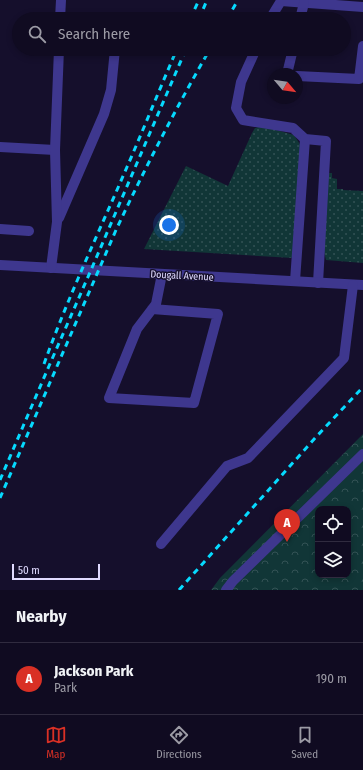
<!DOCTYPE html>
<html lang="en">
<head>
<meta charset="utf-8">
<style>
  :root { --surface:#100b21; --page:#19142a; --text:#f1f3f6; --muted:#9c9ba5; --line:#302b3f; --accent:#d93025 }
  body { margin:0; font-family:"Fira Sans Condensed",sans-serif; background:var(--page); color:var(--text) }
  .controls { position:absolute; right:12px; bottom:12px; display:grid; overflow:hidden; border-radius:8px; box-shadow:0 2px 6px #0003 }
  .controls button { width:36px; height:36px; display:grid; place-items:center; padding:0; border:0; border-bottom:1px solid var(--line); background:var(--surface); color:var(--text); font:20px sans-serif }
  .compass { position:absolute; left:267px; top:68px; width:36px; height:36px; border-radius:50%; background:var(--surface); box-shadow:0 2px 6px #0003; rotate:119deg }
  .scale { position:absolute; left:12px; bottom:10px; width:88px; box-sizing:border-box; padding-left:4px; border:2px solid #e0daff; border-top:0; font-size:11px; line-height:14px; white-space:nowrap; color:#e0daff; -webkit-text-stroke:3px #150f2c; paint-order:stroke }
  .you { position:absolute; left:169px; top:225px; width:14px; height:14px; margin:-10px; border:3px solid #fff; border-radius:50%; background:#1a73e8; box-shadow:0 0 0 6px #1a73e833 }
  .badge { display:grid; place-items:center; width:26px; height:26px; border-radius:50%; background:var(--accent); color:#fff; font-size:13px; font-weight:700 }
  .pin { position:absolute; translate:-50% -33px; filter:drop-shadow(0 1px 2px #0008) }
  .pin::after { content:''; position:absolute; top:21px; width:14px; height:12px; background:inherit; clip-path:polygon(0 0,100% 0,50% 100%) }
  .list { margin:0; padding:0; list-style:none }
  h2 { display:flex; justify-content:space-between; align-items:center; height:52px; margin:0; padding:0 16px; font-size:17px }
  h2 small { font-size:13px; font-weight:400; color:var(--muted) }
  .list li { display:grid; grid-template-columns:26px 1fr auto; gap:12px; align-items:center; box-sizing:border-box; height:72px; padding:0 16px; border-top:1px solid var(--line) }
  .list b { display:block; font-size:15px; white-space:nowrap }
  .list p { margin:0; font-size:13px; white-space:nowrap; color:var(--muted) }
  .list em { font-size:13px; font-style:normal; color:var(--muted) }
  .icon { flex:none; width:22px; height:22px; fill:none; stroke:currentColor; stroke-width:2; stroke-linecap:round; stroke-linejoin:round }
  .map { position:relative; flex:none; width:363px; height:590px; overflow:hidden }
  .search { position:absolute; background:var(--surface); box-shadow:0 2px 6px #0003; left:12px; right:12px; top:12px; height:44px; display:flex; align-items:center; gap:10px; box-sizing:border-box; padding:0 14px; border-radius:22px; color:var(--muted); font-size:15px }
  .sheet { height:124px; background:var(--surface) }
  nav { display:flex; justify-content:space-around; align-items:center; box-sizing:border-box; height:56px; border-top:1px solid var(--line); background:var(--surface); font-size:11px; color:var(--muted) }
  nav a { display:grid; justify-items:center; gap:2px }
  nav .on { color:var(--accent) }
  .map>svg:first-child { display:block }
</style>
</head>
<body>
<div class="map">
<svg width="363" height="590" viewBox="0 0 363 590">
  <defs>
    <pattern id="grass-dots" width="8" height="8" patternUnits="userSpaceOnUse"><rect width="8" height="8" fill="#113637"/><path d="M2 2h.1M6 6h.1" fill="none" stroke="#335255" stroke-width="1.8" stroke-linecap="round"/></pattern>
    <pattern id="park-crowns" width="20" height="18" patternUnits="userSpaceOnUse"><rect width="20" height="18" fill="#113637"/><path d="M2 6a3 3 0 1 1 6 0M12 15a3 3 0 1 1 6 0" fill="none" stroke="#335255"/></pattern>
  </defs>
  <rect width="100%" height="100%" fill="#150f2c"/>
  <g fill="url(#grass-dots)">
    <path d="M262,126L294,135L301,146L293,258L144,249L186,166L228,186L252,133L255,128Z"/>
    <path d="M328,173H332V178L337,179V189H343V190L363,191V263L326,260L324,252Z"/>
  </g>
  <path fill="url(#park-crowns)" fill-rule="evenodd" d="M363,434V590H211L220,578ZM318,509H348V575H318Z"/>
  <g fill="none" stroke-linecap="round" stroke-linejoin="round">
    <g stroke="#3e378e" stroke-width="10">
      <path d="M60,19L61,0"/>
      <path d="M270,19L281,1L363,7"/>
      <path d="M300,19L304,3"/>
      <path d="M256,49L241,82L236,108L243,120L293,128L305,139L326,141L318,283"/>
      <path d="M287,74L293,49"/>
      <path d="M297,76L359,79L363,46"/>
      <path d="M0,147L55,150"/>
      <path d="M59,218L104,114L111,90L115,49"/>
      <path d="M0,229L29,231"/>
      <path d="M0,265L363,285"/>
      <path d="M51,268L57,222L55,150L59,49"/>
      <path d="M295,281L305,139"/>
      <path d="M152,309L218,314L194,403L109,398L137,329L156,304L162,274"/>
      <path d="M161,544L227,466L248,458L344,358L353,285"/>
      <path d="M226,590L233,581L363,454"/>
    </g>
    <g stroke="#06daff" stroke-width="3" stroke-dasharray="6 5" stroke-linecap="butt">
      <path d="M190,19L199,0"/>
      <path d="M199,19L207,0"/>
      <path d="M227,19L238,0"/>
      <path d="M44,364C68,297 99,232 127,167C144,128 160,88 177,49"/>
      <path d="M0,480L49,366L91,270L186,49"/>
      <path d="M0,498L116,230C145,168 176,108 210,49"/>
      <path d="M179,590L316,437L363,387"/>
    </g>
  </g>
  <g text-anchor="middle" stroke-width="3" stroke-linejoin="round" paint-order="stroke">
    <g font-size="10" fill="#e0daff" stroke="#150f2c">
      <text transform="translate(182 275) rotate(3)" y="4">Dougall Avenue</text>
    </g>
  </g>
</svg>
<div class="controls">
<button><svg class="icon" aria-label="locate" viewBox="0 0 24 24"><circle cx="12" cy="12" r="6"/><path d="M12 2v4M12 18v4M2 12h4M18 12h4"/></svg></button>
<button><svg class="icon" aria-label="layers" viewBox="0 0 24 24"><path d="M12 4l9 5-9 5-9-5zM3 14l9 5 9-5"/></svg></button>
</div>
<svg class="compass" viewBox="-18 -18 36 36"><path d="M0-13l5 13h-10z" fill="#e53935"/><path d="M0 13l5-13h-10z" fill="#9c9ba5"/></svg>
<div class="scale">50 m</div>
<div class="you"></div>
<div class="pin badge" style="left:287px;top:542px">A</div>
<div class="search"><svg class="icon" aria-label="search" viewBox="0 0 24 24"><circle cx="10" cy="10" r="6"/><path d="M15 15l6 6"/></svg>Search here</div>
</div>
<section class="sheet">
<h2>Nearby<small></small></h2>
<ul class="list">
<li><span class="badge">A</span><div><b>Jackson Park</b><p>Park</p></div><em>190 m</em></li>
</ul>
</section>
<nav>
<a class="on"><svg class="icon" aria-label="map" viewBox="0 0 24 24"><path d="M3 6l6-2 6 2 6-2v14l-6 2-6-2-6 2zM9 4v14M15 6v14"/></svg>Map</a>
<a><svg class="icon" aria-label="directions" viewBox="0 0 24 24"><path d="M12 3l9 9-9 9-9-9zM9 14v-3h6M13 9l2 2-2 2"/></svg>Directions</a>
<a><svg class="icon" aria-label="saved" viewBox="0 0 24 24"><path d="M7 4h10v16l-5-4-5 4z"/></svg>Saved</a>
</nav>
</body>
</html>
